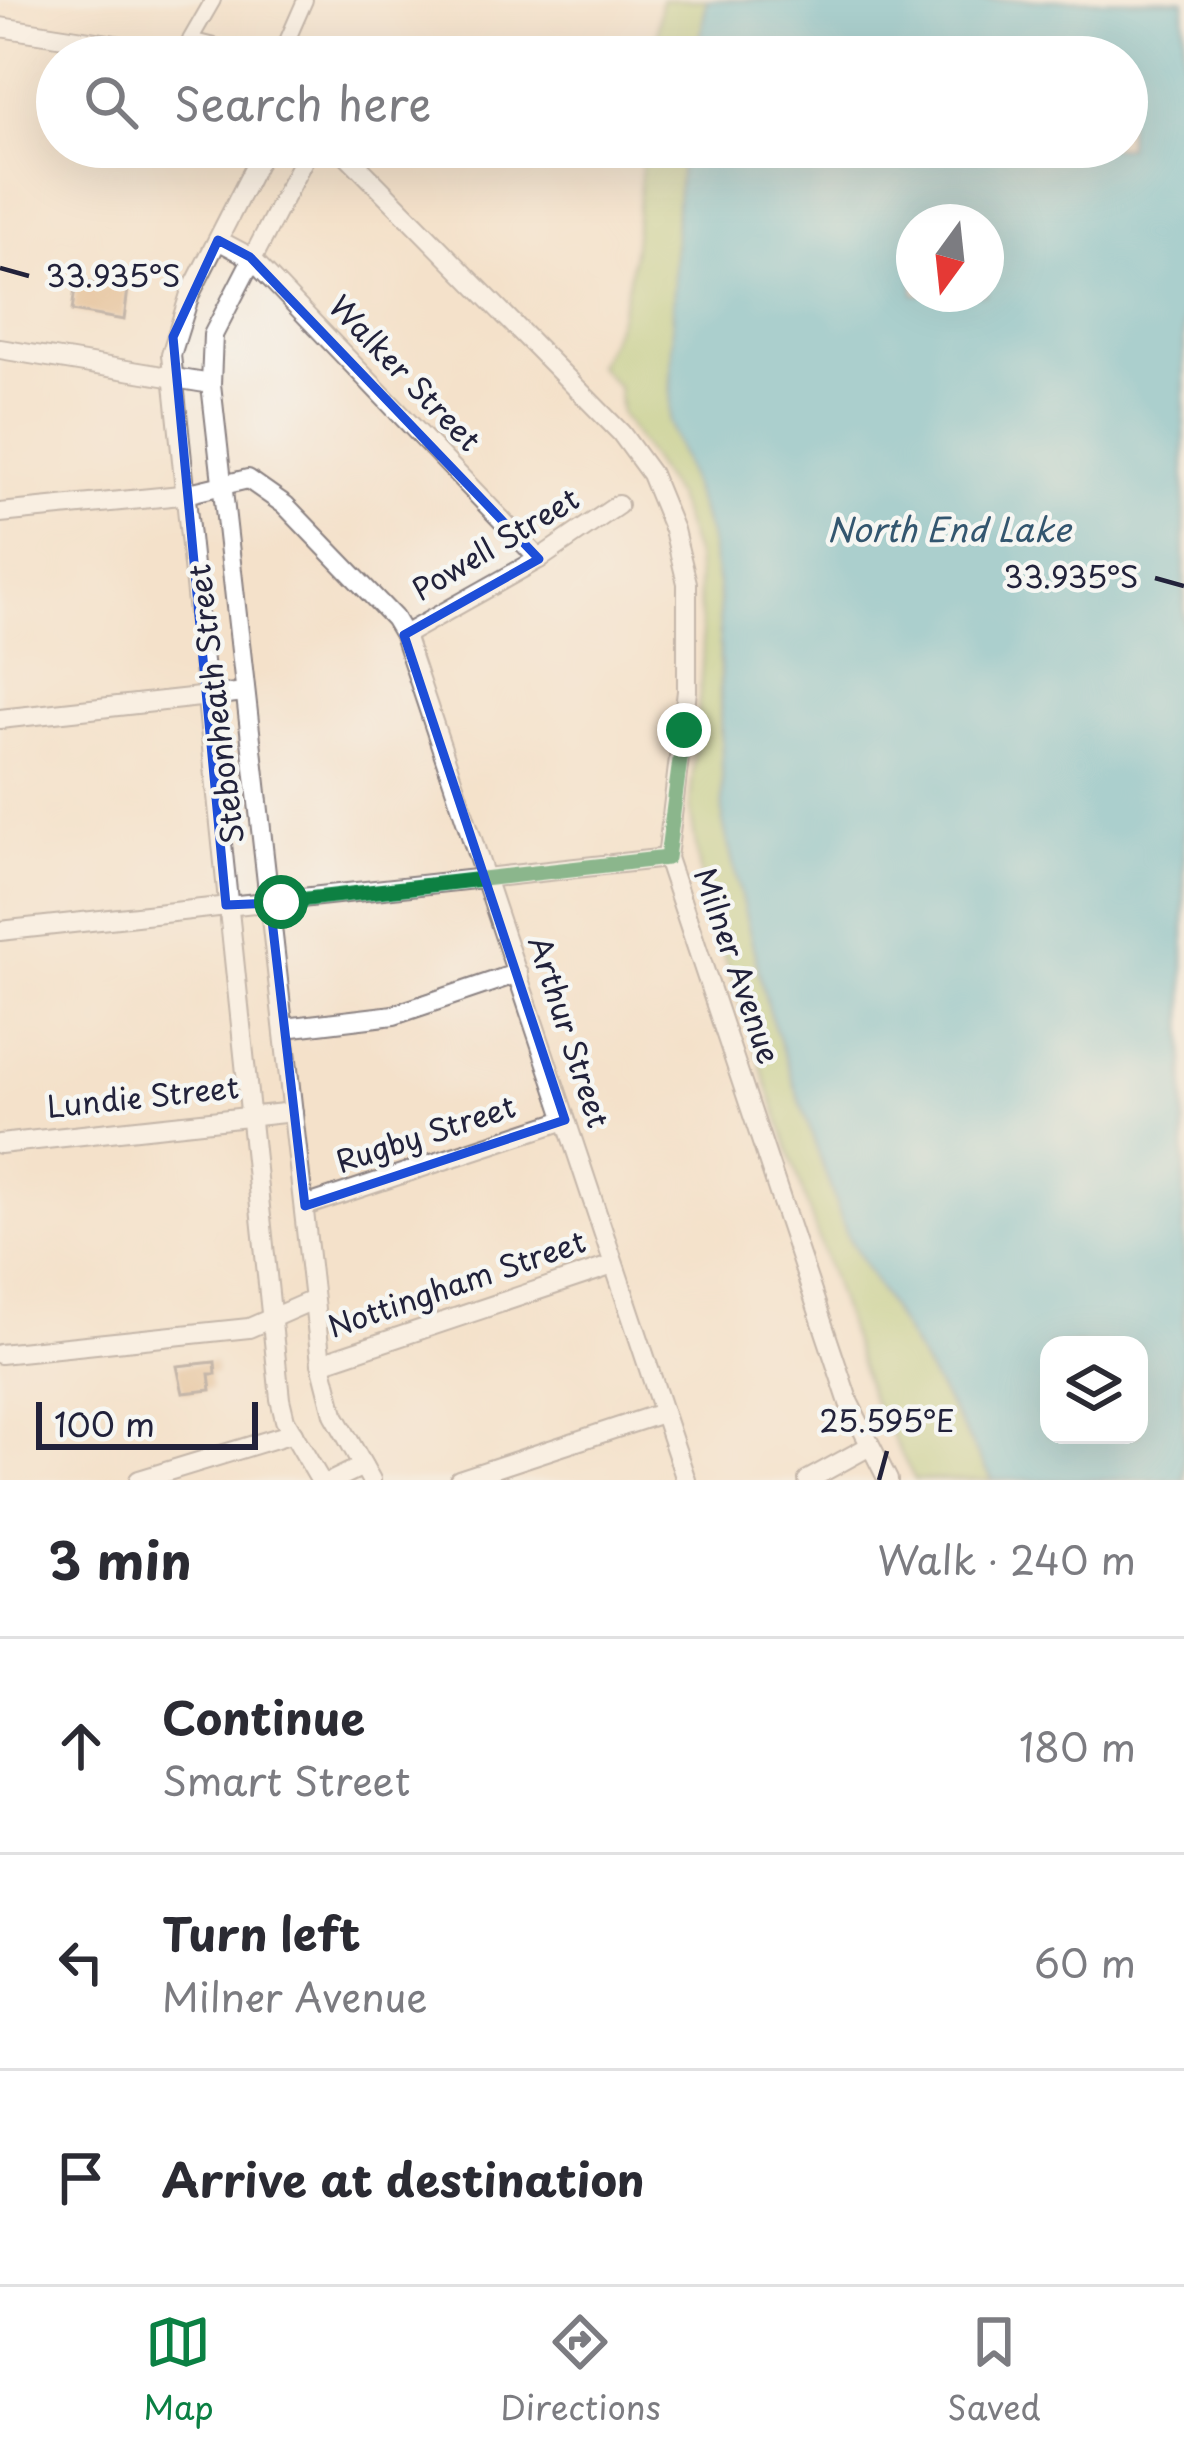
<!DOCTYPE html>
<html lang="en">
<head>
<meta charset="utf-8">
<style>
  :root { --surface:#fff; --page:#f2f2f3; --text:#2b2b33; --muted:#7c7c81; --line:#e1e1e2; --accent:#0b8043 }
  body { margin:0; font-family:"Playpen Sans",sans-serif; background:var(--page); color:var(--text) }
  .controls { position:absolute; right:36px; bottom:36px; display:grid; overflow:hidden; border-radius:24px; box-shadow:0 12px 48px #0002 }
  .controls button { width:108px; height:108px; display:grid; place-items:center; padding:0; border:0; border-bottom:3px solid var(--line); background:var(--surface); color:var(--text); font:60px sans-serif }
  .compass { position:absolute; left:896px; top:204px; width:108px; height:108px; border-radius:50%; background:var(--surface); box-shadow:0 12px 48px #0002; rotate:195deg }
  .scale { position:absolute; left:36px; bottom:30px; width:222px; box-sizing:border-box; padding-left:12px; border:6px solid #22223b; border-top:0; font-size:33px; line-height:42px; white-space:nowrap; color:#22223b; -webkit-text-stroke:9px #f6f6f2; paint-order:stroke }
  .stop { position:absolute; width:36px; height:36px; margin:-27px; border:9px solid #0b8043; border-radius:50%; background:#fff }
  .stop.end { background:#0b8043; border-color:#fff; box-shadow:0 3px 12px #0008 }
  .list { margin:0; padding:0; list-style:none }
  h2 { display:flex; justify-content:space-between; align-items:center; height:156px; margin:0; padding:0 48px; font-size:51px }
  h2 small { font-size:39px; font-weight:400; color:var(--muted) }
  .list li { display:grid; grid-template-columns:78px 1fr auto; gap:36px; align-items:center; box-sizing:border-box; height:216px; padding:0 48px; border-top:3px solid var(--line) }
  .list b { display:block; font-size:45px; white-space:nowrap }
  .list p { margin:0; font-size:39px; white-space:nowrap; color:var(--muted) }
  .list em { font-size:39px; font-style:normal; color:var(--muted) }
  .icon { flex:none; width:66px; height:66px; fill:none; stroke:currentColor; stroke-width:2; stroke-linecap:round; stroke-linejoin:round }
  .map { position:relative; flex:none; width:1184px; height:1480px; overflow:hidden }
  .search { position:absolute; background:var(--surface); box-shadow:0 12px 48px #0002; left:36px; right:36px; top:36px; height:132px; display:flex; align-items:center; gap:30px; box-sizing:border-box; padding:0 42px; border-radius:66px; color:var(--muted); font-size:45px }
  .sheet { height:804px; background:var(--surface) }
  nav { display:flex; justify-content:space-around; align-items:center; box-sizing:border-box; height:168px; border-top:3px solid var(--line); background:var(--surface); font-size:33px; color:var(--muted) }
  nav a { display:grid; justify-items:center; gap:6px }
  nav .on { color:var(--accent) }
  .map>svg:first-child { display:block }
</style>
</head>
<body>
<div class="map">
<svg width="1184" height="1480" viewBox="0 0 1184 1480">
  <rect width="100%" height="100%" fill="#f6f6f2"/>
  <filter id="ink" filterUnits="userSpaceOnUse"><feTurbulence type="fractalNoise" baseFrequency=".00833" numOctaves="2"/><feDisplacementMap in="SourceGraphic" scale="24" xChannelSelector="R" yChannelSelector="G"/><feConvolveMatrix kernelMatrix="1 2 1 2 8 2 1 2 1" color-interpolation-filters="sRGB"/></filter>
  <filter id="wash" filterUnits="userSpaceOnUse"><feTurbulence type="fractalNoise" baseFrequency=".004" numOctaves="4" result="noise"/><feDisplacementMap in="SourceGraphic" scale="48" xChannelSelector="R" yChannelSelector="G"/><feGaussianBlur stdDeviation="2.7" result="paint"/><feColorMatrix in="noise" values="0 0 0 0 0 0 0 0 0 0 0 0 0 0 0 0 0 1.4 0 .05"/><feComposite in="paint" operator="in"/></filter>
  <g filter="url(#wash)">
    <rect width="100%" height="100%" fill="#f4e1ca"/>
    <g fill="#a7c972" stroke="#647656" stroke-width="3">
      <path d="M661,0H707L697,57H655Z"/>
      <path d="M644,147H683L676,210L670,423L709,534L719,590L720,731L847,1235L993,1480H915L871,1397L703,892L690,807L703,652L696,557L676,498L621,414L618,387L597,365C637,301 635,221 644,147Z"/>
    </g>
    <path fill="#52b8d0" stroke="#3a6d86" stroke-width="3" fill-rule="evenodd" d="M707,0H1184V1480H993L847,1235L768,1009L723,822L719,590L709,534L670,423L676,210L683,147H1127V57H697ZM914,222H986V294H914ZM1049,1345H1139V1435H1049Z"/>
    <g id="blocks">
      <g fill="#d49d63">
        <path d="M76,281L128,289L124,320L72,311Z"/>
        <path d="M215,1362L216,1374H209L211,1390L183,1393L177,1366Z"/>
      </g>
    </g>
  </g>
  <g filter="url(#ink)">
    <use href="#blocks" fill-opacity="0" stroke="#8b8282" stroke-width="3"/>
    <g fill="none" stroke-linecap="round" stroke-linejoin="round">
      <defs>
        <g id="pedestrian">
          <path d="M213,0L190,40L258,57"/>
          <path d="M280,57L305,0"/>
        </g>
        <g id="minor">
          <path d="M0,27L193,57"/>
          <path d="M265,147L190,294L171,355L280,1399L285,1420L320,1480"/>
          <path d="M310,147L213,335L211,384L321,1363L334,1414L371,1480"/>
          <path d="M339,147L621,433L651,474L674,530L687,583V691L667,858L849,1403L888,1480"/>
          <path d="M218,240L250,257L539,559"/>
          <path d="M0,349L211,384"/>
          <path d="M0,513L181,495L248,479L285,505L394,618L404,635L686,1480"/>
          <path d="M404,635L539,559L618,505"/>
          <path d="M0,719L245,692"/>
          <path d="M0,931L667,858"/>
          <path d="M285,1028L394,1015L518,973"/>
          <path d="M0,1144L293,1112"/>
          <path d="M305,1206L565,1120"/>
          <path d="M0,1354L249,1328L313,1300"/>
          <path d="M321,1363L613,1265"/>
          <path d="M139,1480L293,1433"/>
          <path d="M334,1480L363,1466"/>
          <path d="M459,1480L662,1413"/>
          <path d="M808,1480L868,1447"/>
        </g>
      </defs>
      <use href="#pedestrian" stroke="#8b8282" stroke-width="18"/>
      <use href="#minor" stroke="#8b8282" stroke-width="22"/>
      <use href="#pedestrian" stroke="#fff" stroke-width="14"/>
      <use href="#minor" stroke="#fff" stroke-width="18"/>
    </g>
  </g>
  <g fill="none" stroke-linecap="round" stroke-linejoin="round" filter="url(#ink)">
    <path stroke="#0b8043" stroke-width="15" d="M281,902L667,858L684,730"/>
  </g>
  <path d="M0 0H1184V1480H0ZM218,240L250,257L539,559L404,635L565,1120L305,1206L270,903L226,905L173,337Z" fill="#f4e1ca" fill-opacity=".55" fill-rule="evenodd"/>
  <path fill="none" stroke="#1d4ed8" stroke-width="9" stroke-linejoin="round" d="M218,240L250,257L539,559L404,635L565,1120L305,1206L270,903L226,905L173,337Z"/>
  <path fill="none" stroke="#22223b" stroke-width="4.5" d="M0,268L29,276M1155,578L1184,586M879,1480L887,1451"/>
  <g text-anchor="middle" stroke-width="9" stroke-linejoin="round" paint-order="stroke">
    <g font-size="30" fill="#22223b" stroke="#f6f6f2">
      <text transform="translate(404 374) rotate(46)" y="10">Walker Street</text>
      <text transform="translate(496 545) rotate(-31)" y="10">Powell Street</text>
      <text transform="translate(217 704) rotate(-97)" y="10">Stebonheath Street</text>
      <text transform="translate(736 966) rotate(71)" y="10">Milner Avenue</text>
      <text transform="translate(568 1032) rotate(72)" y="10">Arthur Street</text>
      <text transform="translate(143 1098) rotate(-6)" y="10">Lundie Street</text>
      <text transform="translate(426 1135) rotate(-18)" y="10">Rugby Street</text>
      <text transform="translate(457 1285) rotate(-19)" y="10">Nottingham Street</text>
    </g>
    <g font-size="33" font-style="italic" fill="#33566f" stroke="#f6f6f2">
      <text x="949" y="542">North End Lake</text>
    </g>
  </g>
  <g font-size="30" text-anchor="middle" fill="#22223b" stroke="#f6f6f2" stroke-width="9" stroke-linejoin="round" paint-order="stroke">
    <text x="113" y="287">33.935°S</text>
    <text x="1071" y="588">33.935°S</text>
    <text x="887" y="1432">25.595°E</text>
  </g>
</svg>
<div class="controls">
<button><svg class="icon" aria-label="layers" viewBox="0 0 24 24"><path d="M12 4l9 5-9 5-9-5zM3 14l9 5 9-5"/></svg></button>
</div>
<svg class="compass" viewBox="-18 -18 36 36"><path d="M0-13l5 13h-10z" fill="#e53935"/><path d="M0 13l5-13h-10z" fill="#7c7c81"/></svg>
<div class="scale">100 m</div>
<div class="stop" style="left:281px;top:902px"></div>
<div class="stop end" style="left:684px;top:730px"></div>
<div class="search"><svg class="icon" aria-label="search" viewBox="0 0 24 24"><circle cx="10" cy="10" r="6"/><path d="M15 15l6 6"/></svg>Search here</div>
</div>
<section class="sheet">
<h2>3 min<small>Walk · 240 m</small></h2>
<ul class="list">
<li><svg class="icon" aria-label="ahead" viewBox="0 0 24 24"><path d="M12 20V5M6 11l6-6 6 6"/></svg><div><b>Continue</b><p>Smart Street</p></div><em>180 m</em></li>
<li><svg class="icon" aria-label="left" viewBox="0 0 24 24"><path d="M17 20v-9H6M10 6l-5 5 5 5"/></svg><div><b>Turn left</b><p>Milner Avenue</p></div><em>60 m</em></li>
<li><svg class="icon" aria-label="arrive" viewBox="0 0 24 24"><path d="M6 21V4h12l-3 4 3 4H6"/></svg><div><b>Arrive at destination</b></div></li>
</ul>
</section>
<nav>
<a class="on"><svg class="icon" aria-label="map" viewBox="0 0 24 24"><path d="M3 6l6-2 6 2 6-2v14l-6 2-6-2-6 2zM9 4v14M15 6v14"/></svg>Map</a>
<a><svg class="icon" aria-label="directions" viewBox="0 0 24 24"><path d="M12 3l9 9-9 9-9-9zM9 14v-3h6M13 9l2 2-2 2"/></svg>Directions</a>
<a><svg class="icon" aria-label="saved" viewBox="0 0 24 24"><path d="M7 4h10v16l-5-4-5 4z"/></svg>Saved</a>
</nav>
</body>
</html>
